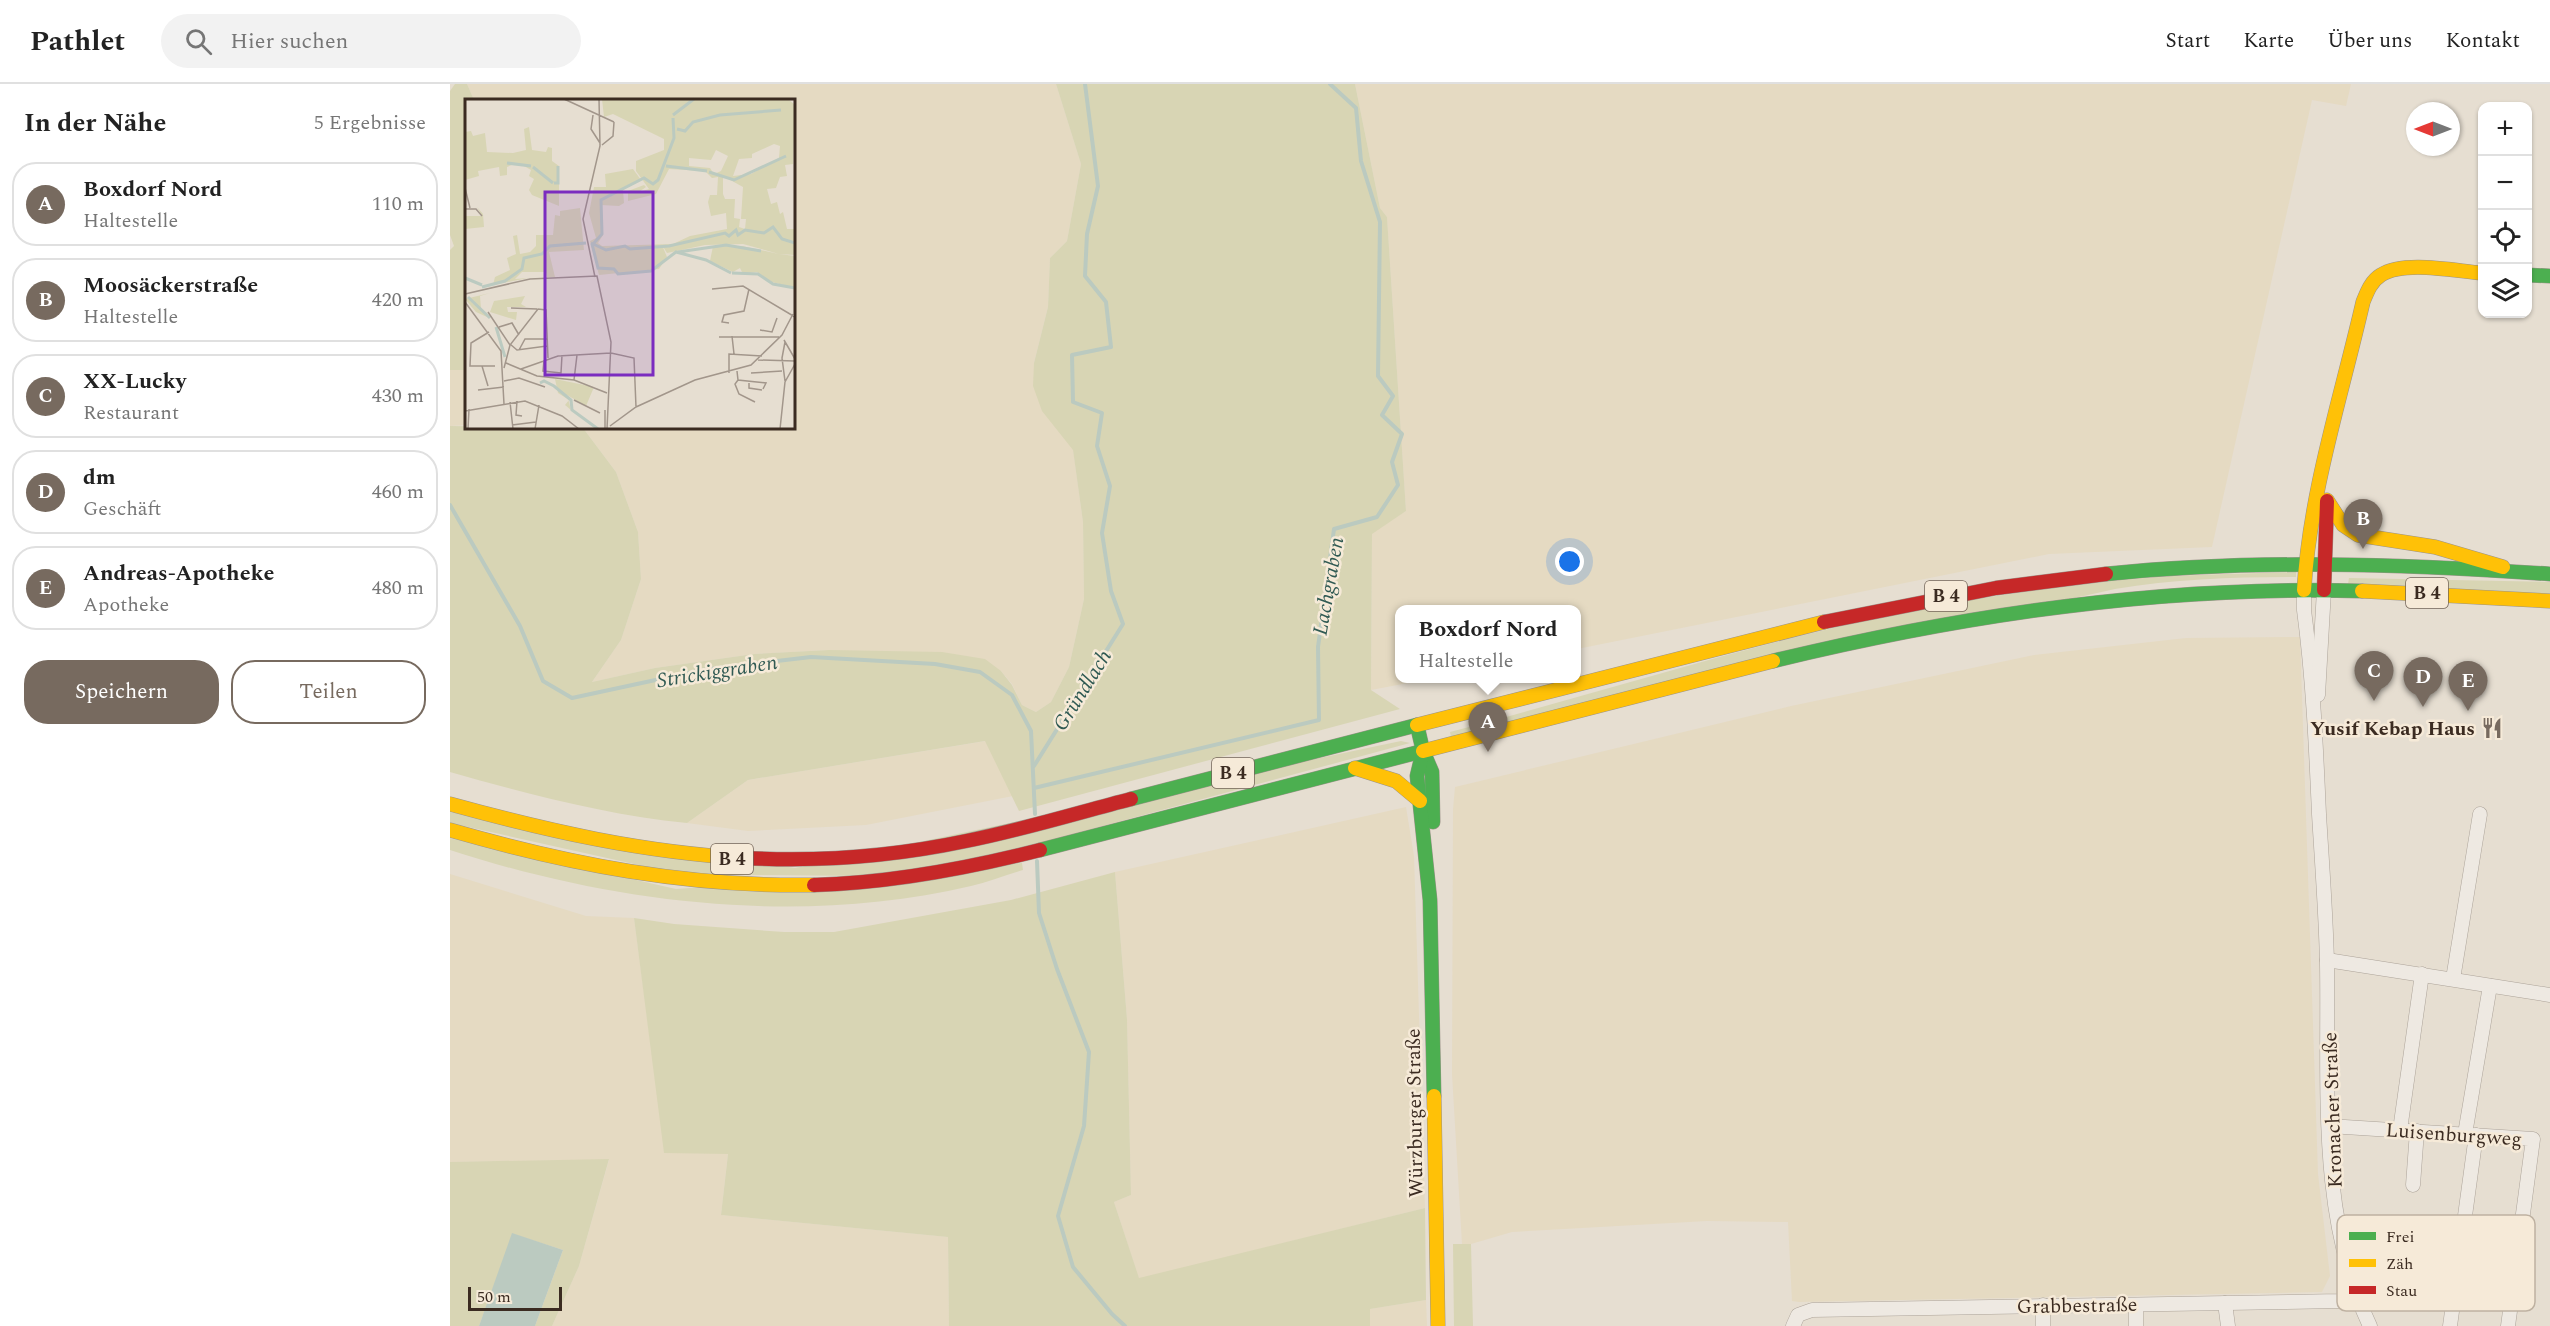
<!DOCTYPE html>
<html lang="de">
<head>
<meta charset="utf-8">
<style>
  :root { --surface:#fff; --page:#f2f2f2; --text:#222; --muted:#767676; --line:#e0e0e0; --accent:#776a5f }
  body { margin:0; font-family:Spectral,serif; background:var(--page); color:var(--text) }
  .controls { position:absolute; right:18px; top:18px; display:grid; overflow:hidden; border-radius:12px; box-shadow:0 2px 4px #0004 }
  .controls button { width:54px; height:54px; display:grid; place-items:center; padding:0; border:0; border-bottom:2px solid var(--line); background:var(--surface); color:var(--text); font:30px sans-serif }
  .compass { position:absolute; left:1956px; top:18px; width:54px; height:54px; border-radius:50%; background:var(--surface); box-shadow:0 2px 4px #0004; rotate:270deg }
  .scale { position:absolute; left:18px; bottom:15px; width:94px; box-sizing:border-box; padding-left:6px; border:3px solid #3b2b21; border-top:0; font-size:16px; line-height:21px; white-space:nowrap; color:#3b2b21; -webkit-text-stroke:4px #f6ead8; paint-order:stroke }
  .you { position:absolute; left:1120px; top:478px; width:21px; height:21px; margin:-15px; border:4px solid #fff; border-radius:50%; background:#1a73e8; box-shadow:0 0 0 9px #1a73e833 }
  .badge { display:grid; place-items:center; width:39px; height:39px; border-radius:50%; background:var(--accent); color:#fff; font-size:20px; font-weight:700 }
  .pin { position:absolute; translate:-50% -50px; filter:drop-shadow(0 2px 3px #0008) }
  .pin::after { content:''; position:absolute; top:32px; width:21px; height:18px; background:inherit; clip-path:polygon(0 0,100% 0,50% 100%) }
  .popup { position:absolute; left:945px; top:521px; width:186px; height:78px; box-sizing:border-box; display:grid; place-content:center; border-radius:12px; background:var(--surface); filter:drop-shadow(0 2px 4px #0005); font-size:20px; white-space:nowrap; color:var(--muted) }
  .popup b { font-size:22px; color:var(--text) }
  .popup::after { content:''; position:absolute; left:50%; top:100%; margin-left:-12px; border:12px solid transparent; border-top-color:var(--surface) }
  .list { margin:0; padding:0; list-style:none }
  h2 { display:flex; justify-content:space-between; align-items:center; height:78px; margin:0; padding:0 24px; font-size:26px }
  h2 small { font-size:20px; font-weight:400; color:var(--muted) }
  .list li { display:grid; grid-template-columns:39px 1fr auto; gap:18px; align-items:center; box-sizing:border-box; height:84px; margin:0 12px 12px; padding:0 12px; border:2px solid var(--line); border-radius:24px }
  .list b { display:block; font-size:22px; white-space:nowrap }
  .list p { margin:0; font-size:20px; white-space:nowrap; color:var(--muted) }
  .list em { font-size:20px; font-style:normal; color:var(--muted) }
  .actions { display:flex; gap:12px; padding:18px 24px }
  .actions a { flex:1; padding:14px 0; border:2px solid var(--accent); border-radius:24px; text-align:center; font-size:21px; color:var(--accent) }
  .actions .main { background:var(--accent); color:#fff }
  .icon { flex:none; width:33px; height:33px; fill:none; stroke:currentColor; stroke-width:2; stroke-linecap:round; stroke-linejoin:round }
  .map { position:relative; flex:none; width:2100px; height:1242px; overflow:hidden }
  header { display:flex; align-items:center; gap:36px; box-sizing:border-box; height:84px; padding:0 30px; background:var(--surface); border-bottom:2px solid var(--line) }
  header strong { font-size:28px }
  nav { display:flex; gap:33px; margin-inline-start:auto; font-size:21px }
  .search { width:420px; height:54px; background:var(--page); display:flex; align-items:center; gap:15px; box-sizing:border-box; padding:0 21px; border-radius:33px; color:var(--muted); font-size:22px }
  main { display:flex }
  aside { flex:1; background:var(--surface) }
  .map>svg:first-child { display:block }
</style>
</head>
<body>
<header>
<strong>Pathlet</strong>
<div class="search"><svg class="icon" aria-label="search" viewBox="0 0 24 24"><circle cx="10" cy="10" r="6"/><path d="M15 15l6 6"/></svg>Hier suchen</div>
<nav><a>Start</a><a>Karte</a><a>Über uns</a><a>Kontakt</a></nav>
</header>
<main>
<aside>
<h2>In der Nähe<small>5 Ergebnisse</small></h2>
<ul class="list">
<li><span class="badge">A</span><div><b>Boxdorf Nord</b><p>Haltestelle</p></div><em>110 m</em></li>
<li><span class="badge">B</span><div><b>Moosäckerstraße</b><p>Haltestelle</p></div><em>420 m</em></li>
<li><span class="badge">C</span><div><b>XX-Lucky</b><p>Restaurant</p></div><em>430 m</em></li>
<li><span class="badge">D</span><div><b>dm</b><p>Geschäft</p></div><em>460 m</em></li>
<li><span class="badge">E</span><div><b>Andreas-Apotheke</b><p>Apotheke</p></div><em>480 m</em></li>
</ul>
<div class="actions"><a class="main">Speichern</a><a>Teilen</a></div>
</aside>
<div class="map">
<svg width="2100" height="1242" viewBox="0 0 2100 1242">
  <rect width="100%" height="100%" fill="#e6ded1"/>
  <g fill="#e5dac2">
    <path d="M17,0H606L631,80L617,157L600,174L598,223L584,279L613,351L623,365L633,438L634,515L619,583L601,618L586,628L572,621L562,600L551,587L379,566L304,570L205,584L142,598L171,556L191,495L188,448L166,388L133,344H344V16H24Z"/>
    <path d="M905,0H1901L1896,22L1862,16L1762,463L1599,470L1127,565L1126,526H950V594L979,595L921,606L922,449L956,427L937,133L930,124Z"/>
    <path d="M0,286H16V341L0,342Z"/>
    <path d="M1850,553L1868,1090L1880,1192L1872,1208L1349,1218L1342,1217L1338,1138L1257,1137L1062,1148L1021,1160H1012L1002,990L1003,725L1005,703L1341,622L1584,571L1736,554Z"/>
    <path d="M536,657L563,712L416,741L298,747L237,739L298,696Z"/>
    <path d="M956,723L964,772L975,1124L689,1195L664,1118L681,1111L677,935L665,788Z"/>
    <path d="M0,790L136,832L184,834L215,1069H278L271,1131L498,1153L499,1242H102L129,1182L159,1076L0,1078Z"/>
    <path d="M976,1216L977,1242H920V1225Z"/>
  </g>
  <g fill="#d8d5b4">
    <path d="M5,0H17L24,16H16V286H0V166L4,162L0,151V7Z"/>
    <path d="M606,0H905L930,124L937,133L956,427L922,450L921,606L950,625L569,727L535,657L298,696L237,739C156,731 78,710 0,688V342L133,344L166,388L188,448L191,495L171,556L142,598L205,584L304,570L379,566L492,568L535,575L551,587L562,601L572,621L586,628L601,618L619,583L634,515L633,438L623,366L592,327L583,302L584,279L598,223L600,174L617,157L631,80Z"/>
    <path d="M1846,488V493C1785,493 1725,495 1665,505L1001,653L1000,648C1169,604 1335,548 1508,518C1562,509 1616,502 1670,496C1728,490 1788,490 1846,488Z"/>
    <path d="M1899,494L2100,498V510L1898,500Z"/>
    <path d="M951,657L960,659L531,775L417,792L229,790L0,739V728L345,784Z"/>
    <path d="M0,754L226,805L572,779L573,786C556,791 538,798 521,802C349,842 166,820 0,766Z"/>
    <path d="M665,788L677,935L681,1111L664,1118L689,1194L975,1124L976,1216L920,1225V1242H499L498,1153L271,1131L278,1070L214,1069L184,834L224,840L334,848H384L561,816Z"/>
    <path d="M159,1075L129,1182L102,1242H85L113,1166L63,1150L29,1242H0V1078Z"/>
    <path d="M1003,1160H1021L1023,1242H1004Z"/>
  </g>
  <path fill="#bbcac0" d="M62,1149L113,1166L85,1242H29Z"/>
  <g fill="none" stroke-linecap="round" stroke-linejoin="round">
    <g stroke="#bbcac0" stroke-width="4">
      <path d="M0,421L70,542L93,597L122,614L252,586L361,573L485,580L530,588L562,611L581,647L585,730"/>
      <path d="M584,682L673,540L661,507L652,449L660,402L647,362L652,329L623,318L622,271L661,263L656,218L635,192L637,150L648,102L635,0"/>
      <path d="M584,704L869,636L868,563L884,445L927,433L948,401L942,378L952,350L932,331L943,312L928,292L930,138L911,77L906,24L880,0"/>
      <path d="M587,777L589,829L607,885L639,968L634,1042L608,1132L623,1183L662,1230L675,1242"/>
    </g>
    <defs>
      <g id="street">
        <path d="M1854,506V526C1863,594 1866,662 1869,730C1872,780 1876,830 1877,880C1879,999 1867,1131 1920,1242"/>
        <path d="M1868,611L1874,506"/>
        <path d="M1877,876L2100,911"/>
        <path d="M2003,895L2030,730"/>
        <path d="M1879,1042L2083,1055L2058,1242"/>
        <path d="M1950,1046L1972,890"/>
        <path d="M2015,1050L2040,902"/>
        <path d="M1963,1101L1967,1047"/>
        <path d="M1775,1219L1778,1242"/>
        <path d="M1343,1242L1348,1231L1362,1226L1890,1217L1905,1212"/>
        <path d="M1593,1242V1221"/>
        <path d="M1686,1242V1221"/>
        <path d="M2000,1242L2026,1051"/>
      </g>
      <g id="fast">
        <path d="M2078,191L2100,192"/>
        <path d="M1656,490C1804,475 1952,480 2100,490"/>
        <path d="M1323,577C1516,530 1713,501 1912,507"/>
        <path d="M967,641L973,667L982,688L983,738"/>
        <path d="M973,667L967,692L980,816L984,1012"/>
        <path d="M681,715L967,641"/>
        <path d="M590,766L973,667"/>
      </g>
      <g id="slow">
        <path d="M1877,416L1893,441L1908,451L1985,463L2053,483"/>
        <path d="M1854,506C1860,407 1891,314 1913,218C1917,208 1921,197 1931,191C1954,176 2005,187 2032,189"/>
        <path d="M1912,507L2100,517"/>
        <path d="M967,641L1374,538"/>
        <path d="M973,667L1323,577"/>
        <path d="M905,684L946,697L970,717"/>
        <path d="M0,720C98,747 195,769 296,774"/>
        <path d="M0,746C122,781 237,803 364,801"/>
        <path d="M984,1012L988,1242"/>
      </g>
      <g id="jam">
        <path d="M1874,506L1877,417"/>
        <path d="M1374,538L1546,504L1656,490"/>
        <path d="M296,774C370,778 445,772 516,757C572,746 627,729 681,715"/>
        <path d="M364,801C441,799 515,785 590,766"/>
      </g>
    </defs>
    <use href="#street" stroke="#aca399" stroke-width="15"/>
    <use href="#fast" stroke="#9b938a" stroke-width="15"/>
    <use href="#slow" stroke="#9b938a" stroke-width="15"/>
    <use href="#jam" stroke="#9b938a" stroke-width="15"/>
    <use href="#street" stroke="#eee9e2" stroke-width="14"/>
    <use href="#fast" stroke="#4caf50" stroke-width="14"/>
    <use href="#slow" stroke="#ffc107" stroke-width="14"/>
    <use href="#jam" stroke="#c62828" stroke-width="14"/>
  </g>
  <defs>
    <symbol id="restaurant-bare" viewBox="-9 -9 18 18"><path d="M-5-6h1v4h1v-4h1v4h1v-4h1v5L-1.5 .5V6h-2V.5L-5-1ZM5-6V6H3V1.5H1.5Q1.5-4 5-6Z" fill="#776a5f" stroke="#f6ead8" stroke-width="2.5" paint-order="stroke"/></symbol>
  </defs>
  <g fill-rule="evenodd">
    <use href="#restaurant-bare" x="2027" y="629" width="30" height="30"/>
  </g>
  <g text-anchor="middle" stroke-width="5" stroke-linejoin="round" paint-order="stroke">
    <g fill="#f6ead8" stroke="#736458" stroke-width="1.5">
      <rect x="1956" y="494" width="42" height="30" rx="4.5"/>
      <rect x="1475" y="497" width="42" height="30" rx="4.5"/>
      <rect x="762" y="674" width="42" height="30" rx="4.5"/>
      <rect x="261" y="760" width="42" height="30" rx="4.5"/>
    </g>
    <g font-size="18" font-weight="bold" fill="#3b2b21">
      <text x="1977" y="515">B 4</text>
      <text x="1496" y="518">B 4</text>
      <text x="783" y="695">B 4</text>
      <text x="282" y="781">B 4</text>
    </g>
    <g font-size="20" font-weight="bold" fill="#3b2b21" stroke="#f6ead8" text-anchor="end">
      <text x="2025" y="651">Yusif Kebap Haus</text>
    </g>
    <g font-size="20" fill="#3b2b21" stroke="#f6ead8">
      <text transform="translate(1882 1026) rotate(-92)" y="7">Kronacher Straße</text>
      <text transform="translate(964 1029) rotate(-91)" y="7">Würzburger Straße</text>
      <text transform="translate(2004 1050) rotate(4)" y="7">Luisenburgweg</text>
      <text transform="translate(1627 1221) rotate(-1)" y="7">Grabbestraße</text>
    </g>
    <g font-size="21" font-style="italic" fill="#305a53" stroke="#f6ead8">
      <text transform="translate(878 502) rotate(-80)" y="7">Lachgraben</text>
      <text transform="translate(267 587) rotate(-9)" y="7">Strickiggraben</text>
      <text transform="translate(632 606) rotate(-58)" y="7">Gründlach</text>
    </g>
  </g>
  <g transform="translate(15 15)">
    <rect width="330" height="330" fill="#e6ded1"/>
    <path d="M137,0H323L330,6L328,65L320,66L322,77L315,78L311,89L302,90L306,105L312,103L315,115L318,113L322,130H330V156L314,155L330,157V189L303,182L292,173L278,175L275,169L268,173L245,162L248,147H277L314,155L278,145L240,146L202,154L197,146L202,158L194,170L134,176L125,142L131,139L124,114L129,88H141L140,75L168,70L176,81L158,91L159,104L154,107L136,106L138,136L133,144L137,147L208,145L225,137L262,130L261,114L246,117L243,103L245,96H252L253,78L247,79L240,72L204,70L191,95L163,102V92L179,86L181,88L174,93L184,90L171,72V62L199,51V40L148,15L139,18ZM309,45L315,47L314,59L286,75L268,77L274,60L287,59V55ZM251,51L263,57L256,72L249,75L245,69L224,67V59L246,61ZM258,77L278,88L276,120H281L280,130L274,128L275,120L269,119L270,100H260L258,95ZM64,28L67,51L81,53L83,48L87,49V62L94,67V107L67,96L64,91L69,80L64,77L66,71L59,67L49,65L42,68V76L35,77L34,68L13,72L14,77L0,81V33L6,32L8,37L20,34L22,53L48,54L61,51L59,30ZM12,108L18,115L19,128L0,130V117H17ZM115,109L119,151L84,153L90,178H82L81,173H57L50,180L63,179L28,186L30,178L45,171L42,159L51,155L48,137L52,136L55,155L65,153L71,147V136H88L90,116L95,117V112ZM25,194L15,197L16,210L22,218L11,213L0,200ZM60,197L56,205L61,208H42L43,213H52L51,221L25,213L29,202ZM90,280L129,288L121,307L102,296L106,311L100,306L104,301L93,294Z" fill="#d8d5b4" fill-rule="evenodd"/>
    <path fill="none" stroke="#bbcac0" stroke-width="3" d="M208,16L229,0M212,30L220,32L228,23L255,16L316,11M42,64L66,67M201,67L242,72M68,68L88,84M244,73L269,81L321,57M89,84H93V67M126,144L141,151L160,147L165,150L204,147L260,134L264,137L271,131L273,136L280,131L299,134L308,128L317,140L330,144M129,144L137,135L136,101L179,79L188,85L193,81L209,39L208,19M127,145L133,169L149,170L153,175L186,172L211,153L241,161L266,174M213,153L261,146L296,152M267,174L293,175L308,185L330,189M0,179L17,186M17,188L40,182L57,170L59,159L77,155L85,147L121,144M3,198L25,219M31,228L40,258M75,284L79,282L89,287L106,301L107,311L133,330"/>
    <path fill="none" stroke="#a2968b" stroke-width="1.5" d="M99,0L149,23M128,16L126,30L135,44M137,46L148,37L149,23M0,89L5,109M0,110H11L17,117M130,178L118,120L135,47L134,0M247,190L278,187L330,218M0,195L65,180L132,177L146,243L142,330M0,203L36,252L39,305M46,209L72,210M23,213L45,246M264,224L257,223L259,216L279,212L284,190M34,228L47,224L54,236M295,231L307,233L312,219M267,237L269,255M254,238H314M319,241L330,260M45,245L52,251L82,247M54,251L60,240H82M112,256L109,281L142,294M79,261L78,272L96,274L97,256M293,261L330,262M41,264L72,277L109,281M17,267H5L6,244L24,233M39,269L45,246L73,210L81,211L83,259M56,270L93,257L146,254L169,259L171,308M272,272L273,281L301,284L298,290M264,274V255L297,257M286,274L317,272M273,281L270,285L274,295L290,303M39,282L54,279L80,288M320,282L317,259L320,243M284,284V289L297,291M23,287L17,267H30M13,291L39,288M109,301L135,314M52,302L51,316L57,317M45,303L48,330M0,312L60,302L97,317L114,330M47,326L71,323M145,327L171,308L230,281L286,266L317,236L328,215M3,330L4,310M70,330L74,306M140,330V311M315,330L320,283L330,265"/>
    <path fill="#7b2cbf" fill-opacity="0.15" stroke="#7b2cbf" stroke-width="3" d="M80,93H188V276H80Z"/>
    <rect width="330" height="330" fill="none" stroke="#3b2b21" stroke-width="3"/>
  </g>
  <rect x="1887" y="1131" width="198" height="96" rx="9" fill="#f6ead8" stroke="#beb1a1" stroke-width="1.5"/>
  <rect x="1899" y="1148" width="27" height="8" fill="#4caf50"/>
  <rect x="1899" y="1175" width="27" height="8" fill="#ffc107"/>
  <rect x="1899" y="1202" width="27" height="8" fill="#c62828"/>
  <g font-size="16" fill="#3b2b21">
    <text x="1936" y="1158">Frei</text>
    <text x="1936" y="1185">Zäh</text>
    <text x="1936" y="1212">Stau</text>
  </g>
</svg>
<div class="controls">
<button>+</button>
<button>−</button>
<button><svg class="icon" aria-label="locate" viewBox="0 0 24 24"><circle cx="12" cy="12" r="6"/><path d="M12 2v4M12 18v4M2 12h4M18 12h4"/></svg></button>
<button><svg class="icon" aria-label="layers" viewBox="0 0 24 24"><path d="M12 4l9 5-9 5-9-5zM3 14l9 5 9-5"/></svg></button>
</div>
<svg class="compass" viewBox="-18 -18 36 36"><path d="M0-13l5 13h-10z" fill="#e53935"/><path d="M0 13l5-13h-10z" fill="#767676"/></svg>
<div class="scale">50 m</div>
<div class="you"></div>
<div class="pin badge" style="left:1038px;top:668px">A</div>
<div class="popup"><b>Boxdorf Nord</b>Haltestelle</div>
<div class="pin badge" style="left:1913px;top:465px">B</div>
<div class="pin badge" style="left:1924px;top:617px">C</div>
<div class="pin badge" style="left:1973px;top:623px">D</div>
<div class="pin badge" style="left:2018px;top:627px">E</div>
</div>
</main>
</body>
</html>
